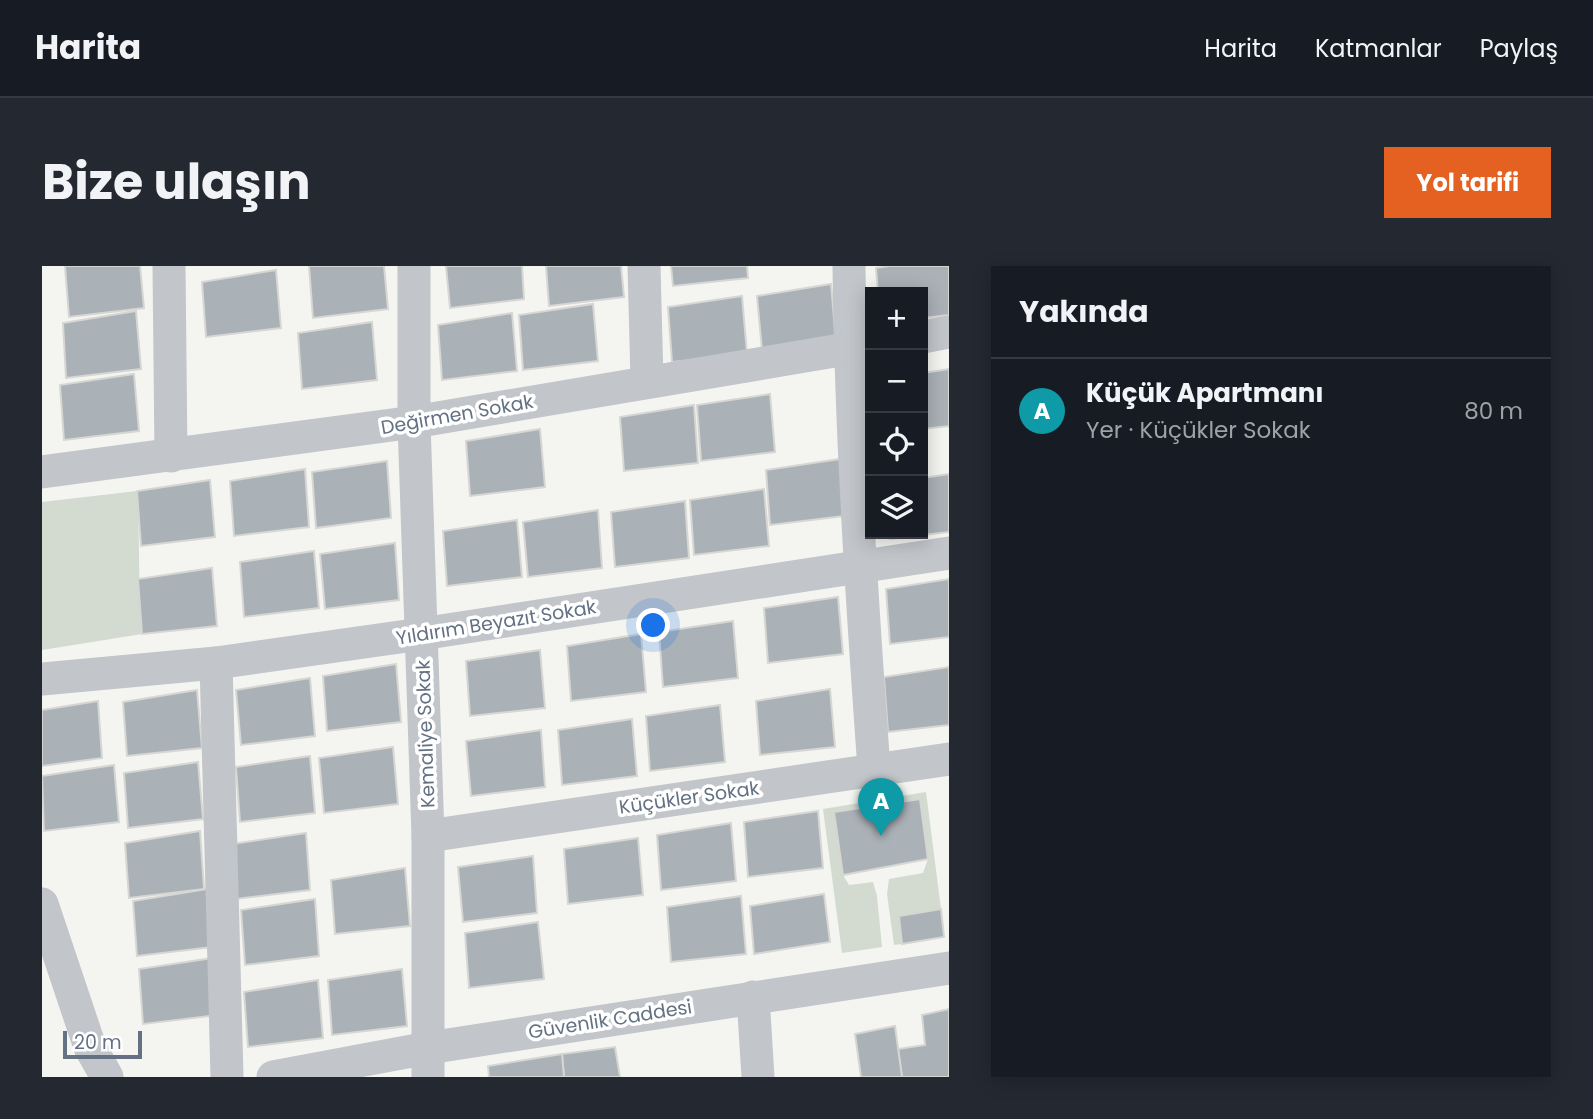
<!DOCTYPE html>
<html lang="tr">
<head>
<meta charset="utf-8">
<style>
  :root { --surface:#171b24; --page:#242831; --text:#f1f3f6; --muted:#9ea1a6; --line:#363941; --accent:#e46121 }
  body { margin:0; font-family:Poppins,sans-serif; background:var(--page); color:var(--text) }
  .controls { position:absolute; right:21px; top:21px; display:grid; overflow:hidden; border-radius:0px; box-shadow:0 4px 18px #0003 }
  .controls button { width:63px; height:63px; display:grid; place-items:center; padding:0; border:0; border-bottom:2px solid var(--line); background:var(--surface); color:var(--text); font:35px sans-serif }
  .scale { position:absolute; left:21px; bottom:18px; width:79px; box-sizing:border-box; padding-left:7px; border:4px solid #637182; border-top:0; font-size:19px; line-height:24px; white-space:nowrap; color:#637182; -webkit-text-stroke:5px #fff; paint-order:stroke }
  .you { position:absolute; left:612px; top:360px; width:24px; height:24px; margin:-18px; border:5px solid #fff; border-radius:50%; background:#1a73e8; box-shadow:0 0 0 10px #1a73e833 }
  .badge { display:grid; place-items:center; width:46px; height:46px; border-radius:50%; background:var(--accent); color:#fff; font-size:23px; font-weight:700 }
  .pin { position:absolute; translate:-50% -58px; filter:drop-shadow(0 2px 4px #0008) }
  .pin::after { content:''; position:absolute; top:37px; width:24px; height:21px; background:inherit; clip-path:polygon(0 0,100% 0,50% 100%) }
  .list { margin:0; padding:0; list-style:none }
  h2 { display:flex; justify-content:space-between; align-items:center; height:91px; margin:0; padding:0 28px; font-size:30px }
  h2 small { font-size:23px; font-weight:400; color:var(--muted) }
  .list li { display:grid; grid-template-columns:46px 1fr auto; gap:21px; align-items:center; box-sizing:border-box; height:105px; padding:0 28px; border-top:2px solid var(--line) }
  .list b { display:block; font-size:26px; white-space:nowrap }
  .list p { margin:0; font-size:23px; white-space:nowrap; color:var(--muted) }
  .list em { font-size:23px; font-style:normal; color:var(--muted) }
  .icon { flex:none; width:38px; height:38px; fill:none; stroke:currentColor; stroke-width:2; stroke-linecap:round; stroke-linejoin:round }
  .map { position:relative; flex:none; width:907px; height:811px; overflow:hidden; border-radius:0px }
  header { display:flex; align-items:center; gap:42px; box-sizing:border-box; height:98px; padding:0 35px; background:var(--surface); border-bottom:2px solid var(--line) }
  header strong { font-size:33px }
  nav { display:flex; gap:38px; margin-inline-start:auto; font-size:24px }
  .intro { display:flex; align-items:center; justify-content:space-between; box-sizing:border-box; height:168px; padding:0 42px }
  h1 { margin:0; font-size:49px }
  .button { padding:18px 32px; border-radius:0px; background:var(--accent); color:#fff; font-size:24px; font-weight:700 }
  main { display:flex; gap:42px; padding:0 42px }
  aside { flex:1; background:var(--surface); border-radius:0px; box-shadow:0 4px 18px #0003 }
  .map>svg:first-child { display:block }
</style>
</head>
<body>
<header>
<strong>Harita</strong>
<nav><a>Harita</a><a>Katmanlar</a><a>Paylaş</a></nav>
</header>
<div class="intro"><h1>Bize ulaşın</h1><a class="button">Yol tarifi</a></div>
<main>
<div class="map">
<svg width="907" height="811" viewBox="0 0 907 811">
  <rect width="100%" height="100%" fill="#f4f5f0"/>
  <g fill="#d3dad0">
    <path d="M95,225C98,273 96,320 100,368L0,384V236Z"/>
    <path d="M884,526L899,643L857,650L860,678L852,679L845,628L847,613L881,607L886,593L878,533L792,547L801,609L807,619L831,616L835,630L840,681L800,687L781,543Z"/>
  </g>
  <g fill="#aab1b7" stroke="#d6d6d3" stroke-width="2">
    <path d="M23,0H98L102,42L27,51Z"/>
    <path d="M267,0H342L346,43L271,52Z"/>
    <path d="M404,0H480L482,33L408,42Z"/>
    <path d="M504,0H579L582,31L507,40Z"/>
    <path d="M629,0H705L706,12L631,20Z"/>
    <path d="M847,0H907V49L881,52V26H836L834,2Z"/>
    <path d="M234,4L239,62L164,71L160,16Z"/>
    <path d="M789,18L794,76L720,84L715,30Z"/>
    <path d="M700,30L705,88L630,96L626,41Z"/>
    <path d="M551,38L556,95L481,104L477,49Z"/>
    <path d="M94,45L99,103L24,112L21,57Z"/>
    <path d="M470,47L475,105L400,114L396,59Z"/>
    <path d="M330,56L335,114L260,123L256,67Z"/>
    <path d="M907,103V160L881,163V107Z"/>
    <path d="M92,108L97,165L22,174L18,119Z"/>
    <path d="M728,128L733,186L659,195L655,139Z"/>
    <path d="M652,139L656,197L582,205L578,151Z"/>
    <path d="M498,163L503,221L428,230L424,175Z"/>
    <path d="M798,193L802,250L728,259L724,204Z"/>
    <path d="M345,195L349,252L274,262L270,206Z"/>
    <path d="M263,203L267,261L192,270L188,215Z"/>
    <path d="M907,208V266L848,273L847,268H881V212Z"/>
    <path d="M168,214L173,271L99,280L95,225Z"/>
    <path d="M722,223L727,280L652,289L648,234Z"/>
    <path d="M643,235L647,292L573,301L569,246Z"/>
    <path d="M556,244L560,302L486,311L481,256Z"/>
    <path d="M475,254L480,311L405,320L401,265Z"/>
    <path d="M353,277L357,334L283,343L278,288Z"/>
    <path d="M272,285L277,342L202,351L198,296Z"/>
    <path d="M170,302L175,360L100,368L96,313Z"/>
    <path d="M907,313V371L848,378L844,323Z"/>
    <path d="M796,331L801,388L726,397L722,342Z"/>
    <path d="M691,355L696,412L621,421L617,366Z"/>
    <path d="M599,368L604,426L529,435L525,380Z"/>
    <path d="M498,384L503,442L428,450L424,395Z"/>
    <path d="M354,398L359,456L285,465L281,410Z"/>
    <path d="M907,401V459L846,466L842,411Z"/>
    <path d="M268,412L273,470L199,479L194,424Z"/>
    <path d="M788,423L793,481L718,489L714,435Z"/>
    <path d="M155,424L160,482L85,490L81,436Z"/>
    <path d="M56,435L60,492L0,500V444Z"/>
    <path d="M678,439L683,496L608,505L604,450Z"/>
    <path d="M590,453L595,510L520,519L516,464Z"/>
    <path d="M499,464L503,521L429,530L424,475Z"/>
    <path d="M351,481L356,538L282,547L277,492Z"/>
    <path d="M268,490L273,547L198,556L194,501Z"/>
    <path d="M156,496L161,553L86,562L82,507Z"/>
    <path d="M72,499L77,556L2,565L0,510Z"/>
    <path d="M878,533L886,593L801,609L792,546Z"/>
    <path d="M776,545L781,602L706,611L702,556Z"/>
    <path d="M689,557L694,615L619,624L615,569Z"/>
    <path d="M158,565L162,623L87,632L83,577Z"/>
    <path d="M264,567L268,624L193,633L190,578Z"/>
    <path d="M596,572L601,629L526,638L522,583Z"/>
    <path d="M491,590L495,647L421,656L416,601Z"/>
    <path d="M363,602L368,660L293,668L289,614Z"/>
    <path d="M165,623L170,681L95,690L91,635Z"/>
    <path d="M782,628L788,676L712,688L708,640Z"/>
    <path d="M699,630L704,688L629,696L625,641Z"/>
    <path d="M273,633L277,690L203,699L199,644Z"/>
    <path d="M899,643L902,671L860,678L857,650Z"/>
    <path d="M496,656L502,713L427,722L423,667Z"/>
    <path d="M171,692L176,749L101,758L97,703Z"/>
    <path d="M360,703L365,760L290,769L286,714Z"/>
    <path d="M276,714L281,772L206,781L202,726Z"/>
    <path d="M907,743V811H860L856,783L883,779L880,749Z"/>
    <path d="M853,760L860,811H819L813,768Z"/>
    <path d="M573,781L578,811H522L520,788Z"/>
    <path d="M520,788L522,811H447L446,800Z"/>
  </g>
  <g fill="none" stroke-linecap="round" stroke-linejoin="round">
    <g stroke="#c2c5c9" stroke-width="33">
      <path d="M127,0L129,190"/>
      <path d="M372,0V156L386,570V811"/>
      <path d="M602,0L605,115"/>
      <path d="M807,0C809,168 820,336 832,503"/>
      <path d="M881,71L907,66"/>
      <path d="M0,206L372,156L828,79"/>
      <path d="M174,397L185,811"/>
      <path d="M0,413L174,397L379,368L907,287"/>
      <path d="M386,570L907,493"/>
      <path d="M0,638L48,781L65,811"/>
      <path d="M711,731L716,811"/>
      <path d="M231,811L386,782L907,702"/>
    </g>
  </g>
  <g text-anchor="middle" stroke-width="7" stroke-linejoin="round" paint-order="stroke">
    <g font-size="19" fill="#637182" stroke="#fff">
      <text transform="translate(415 148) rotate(-10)" y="7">Değirmen Sokak</text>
      <text transform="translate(454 356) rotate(-9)" y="7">Yıldırım Beyazıt Sokak</text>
      <text transform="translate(383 468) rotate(-92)" y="7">Kemaliye Sokak</text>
      <text transform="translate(647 531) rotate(-8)" y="7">Küçükler Sokak</text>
      <text transform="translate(568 753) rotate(-9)" y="7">Güvenlik Caddesi</text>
    </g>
  </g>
</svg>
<div class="controls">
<button>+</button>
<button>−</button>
<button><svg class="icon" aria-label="locate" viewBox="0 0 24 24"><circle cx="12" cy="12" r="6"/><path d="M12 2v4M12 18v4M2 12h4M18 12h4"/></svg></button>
<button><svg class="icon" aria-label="layers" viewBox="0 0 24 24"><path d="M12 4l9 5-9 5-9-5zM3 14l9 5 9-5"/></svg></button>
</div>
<div class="scale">20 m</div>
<div class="you"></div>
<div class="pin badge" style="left:839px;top:570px;background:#0f9aa8">A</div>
</div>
<aside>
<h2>Yakında<small></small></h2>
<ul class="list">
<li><span class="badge" style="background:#0f9aa8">A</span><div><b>Küçük Apartmanı</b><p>Yer · Küçükler Sokak</p></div><em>80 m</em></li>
</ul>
</aside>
</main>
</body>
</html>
